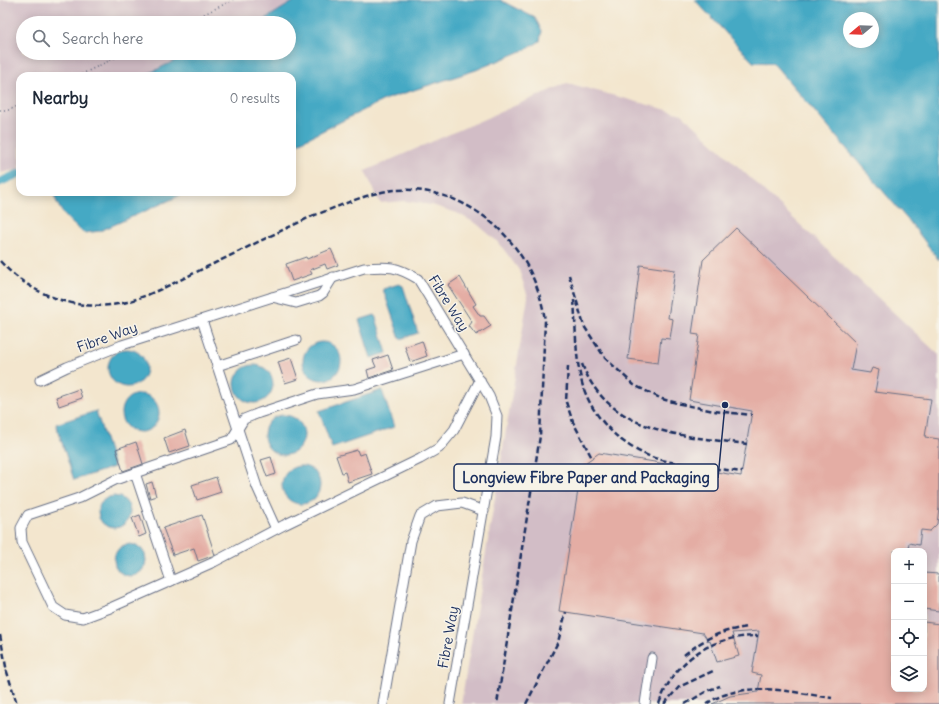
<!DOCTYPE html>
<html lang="en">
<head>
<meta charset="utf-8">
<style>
  :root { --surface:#fff; --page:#f2f2f3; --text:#1f2937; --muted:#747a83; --line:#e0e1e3 }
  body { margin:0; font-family:Delius,sans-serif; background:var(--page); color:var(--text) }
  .controls { position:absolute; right:12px; bottom:12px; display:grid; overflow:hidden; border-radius:8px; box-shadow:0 2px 10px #0003 }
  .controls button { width:36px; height:36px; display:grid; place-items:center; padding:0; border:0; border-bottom:1px solid var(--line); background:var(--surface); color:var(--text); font:20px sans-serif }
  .compass { position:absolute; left:843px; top:12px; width:36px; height:36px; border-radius:50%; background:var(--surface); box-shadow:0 2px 10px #0003; rotate:251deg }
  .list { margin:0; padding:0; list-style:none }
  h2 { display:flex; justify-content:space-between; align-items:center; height:52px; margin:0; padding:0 16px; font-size:17px }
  h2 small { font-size:13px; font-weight:400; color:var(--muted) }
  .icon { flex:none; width:22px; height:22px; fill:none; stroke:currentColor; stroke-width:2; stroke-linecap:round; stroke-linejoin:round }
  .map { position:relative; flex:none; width:939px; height:704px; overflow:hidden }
  .search { position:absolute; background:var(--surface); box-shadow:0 2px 10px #0003; left:16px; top:16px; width:280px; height:44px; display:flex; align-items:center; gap:10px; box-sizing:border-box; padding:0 14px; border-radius:22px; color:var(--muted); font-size:15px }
  .panel { position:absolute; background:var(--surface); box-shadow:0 2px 10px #0003; left:16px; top:72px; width:280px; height:124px; border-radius:12px }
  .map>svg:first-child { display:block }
</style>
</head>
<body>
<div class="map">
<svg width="939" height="704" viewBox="0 0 939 704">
  <rect width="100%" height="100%" fill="#f7f3e8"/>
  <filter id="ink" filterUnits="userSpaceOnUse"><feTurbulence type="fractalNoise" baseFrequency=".025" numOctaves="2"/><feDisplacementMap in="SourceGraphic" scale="8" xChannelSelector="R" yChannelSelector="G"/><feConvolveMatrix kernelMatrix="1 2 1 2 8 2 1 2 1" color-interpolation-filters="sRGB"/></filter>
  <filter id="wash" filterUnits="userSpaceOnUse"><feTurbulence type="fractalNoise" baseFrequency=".012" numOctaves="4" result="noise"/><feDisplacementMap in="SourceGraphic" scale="16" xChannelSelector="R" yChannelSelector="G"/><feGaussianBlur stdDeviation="0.9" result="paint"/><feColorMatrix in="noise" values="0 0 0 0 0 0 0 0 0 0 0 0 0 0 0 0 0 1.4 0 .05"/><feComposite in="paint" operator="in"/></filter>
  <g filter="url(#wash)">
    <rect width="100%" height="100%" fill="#f3e6ce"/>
    <g fill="#d2bdc6" fill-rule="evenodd">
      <path d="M0,0H384L289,23H23V53H273L225,76H20V169L0,173Z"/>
      <path d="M567,83L682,114L939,355V704H461L528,297L519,270L499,243L477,224L457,213L432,205L405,201L380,203L365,171ZM894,551H924V689H894Z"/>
    </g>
    <g fill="#44a9c4" stroke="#306c91" fill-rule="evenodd">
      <path d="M296,0H500L535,18L542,31L540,41L529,48L476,70L386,99L292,146V76H144L190,53H289V23H259Z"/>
      <path d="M695,0H939V260L913,226L773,63L753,62ZM849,18H873V42H849Z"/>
      <path d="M53,192H188L100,231L84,233C67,220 60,213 53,192Z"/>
      <path d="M399,284L403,286L418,333L400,339L383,289Z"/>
      <path d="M375,315L387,353L371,358L359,320Z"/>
      <circle cx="322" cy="361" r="19"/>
      <circle cx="127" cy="368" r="19"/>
      <circle cx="254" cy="384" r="19"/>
      <path d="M382,390L394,427L332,448L319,411Z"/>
      <circle cx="140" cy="413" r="19"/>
      <path d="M96,411L114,467L74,480L56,424Z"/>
      <circle cx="284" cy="435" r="20"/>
      <circle cx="301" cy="485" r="19"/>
      <circle cx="114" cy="512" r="16"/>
      <circle cx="130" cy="560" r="16"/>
    </g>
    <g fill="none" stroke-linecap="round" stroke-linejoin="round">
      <path stroke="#44a9c4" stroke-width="8" d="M0,182L20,173"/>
    </g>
    <g id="blocks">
      <g fill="#e4ada4">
        <path d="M736,228L856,343L851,370L870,373L872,368L879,370L875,392L931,399L925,437L939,439V507L937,524L930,531L921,530L919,545L909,543L908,551H894V689H924V622L939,624V704H712L730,696L758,692L761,675L752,673L759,631L732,633L739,656L717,662L710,641L709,642L703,633L559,611L582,465L599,453L741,476L752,411L689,400L699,335L692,334L703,260Z"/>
        <path d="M331,249L338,265L327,269L325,264L310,270L312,274L292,281L286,264L306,257L307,259Z"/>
        <path d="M640,265L675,270L668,318L673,319L670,339L661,338L658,363L628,359Z"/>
        <path d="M460,277L476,304L473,306L480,316H484L491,326L476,335L469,326L472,322L448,285Z"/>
        <path d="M422,341L427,356L410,362L405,347Z"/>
        <path d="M388,355L393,370L369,378L367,370L376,367L373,360Z"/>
        <path d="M291,358L298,379L285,383L278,362Z"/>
        <path d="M79,389L82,398L59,406L56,397Z"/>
        <path d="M185,430L190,446L169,453L164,438Z"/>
        <path d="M136,442L143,464L123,471L116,449Z"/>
        <path d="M357,450L359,455L365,453L372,474L348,482L345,472L342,473L336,456Z"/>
        <path d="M271,457L276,474L267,477L261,460Z"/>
        <path d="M216,477L221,492L197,500L192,485Z"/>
        <path d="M152,482L156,496L150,498L146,484Z"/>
        <path d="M140,515L146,534L139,537L132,518Z"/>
        <path d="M202,515L215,555L198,561L194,548L173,555L163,528Z"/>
        <path d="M924,573L939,574V611L924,609Z"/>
      </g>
    </g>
  </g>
  <g filter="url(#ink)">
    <use href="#blocks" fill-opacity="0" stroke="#676f85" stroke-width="1"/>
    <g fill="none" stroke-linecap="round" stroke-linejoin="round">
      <defs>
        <g id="minor">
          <path d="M272,297L296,303L319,296L323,293L333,277"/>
          <path d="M202,320L257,487L276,529"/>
          <path d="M464,354L354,389L317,394L259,413L244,419L231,440L135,473L115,480L79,498L28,515L21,528L22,542L53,607L65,615L83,618L110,608L214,562L284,525L420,459L439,448L454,430L480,380"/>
          <path d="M217,366L296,340"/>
          <path d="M40,380L67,367L122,345L364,268C389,266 396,266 418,279L489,396L497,416L496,437L450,704"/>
          <path d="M135,473L171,581"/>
          <path d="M383,704L411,541L420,516L437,506L462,503L484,511"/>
          <path d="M645,704L652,658"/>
        </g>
      </defs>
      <use href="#minor" stroke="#676f85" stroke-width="11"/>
      <g stroke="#676f85" stroke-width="1.5" stroke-dasharray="1 3" stroke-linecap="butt">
        <path d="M186,23L233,0"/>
        <path d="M78,76L125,53"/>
        <path d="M0,110H9L20,105"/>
      </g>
      <use href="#minor" stroke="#fff" stroke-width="9"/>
      <g stroke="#1b2f5e" stroke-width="2.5" stroke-dasharray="6 3" stroke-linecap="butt">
        <path d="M312,216C339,207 368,192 396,190C473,185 536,248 545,321L540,436L497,704"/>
        <path d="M0,261C31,296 81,314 127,302C157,293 185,277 213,264C248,247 282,230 317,214"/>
        <path d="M569,275L584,326L605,358L634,385L662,399L681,404L714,411L752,415"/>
        <path d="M574,300C576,326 575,354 581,379C589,415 622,449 658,459C685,466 714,468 742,472"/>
        <path d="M582,364C609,434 684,436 747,444"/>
        <path d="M568,366L566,402L573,422L592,458"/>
        <path d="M0,635L7,672L17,704"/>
        <path d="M684,655C705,638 720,631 747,627"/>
        <path d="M526,704L558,642L566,612"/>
        <path d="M659,704C675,659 711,636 758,636"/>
        <path d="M664,704L679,687L713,671"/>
        <path d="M685,704L709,690L720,686"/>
        <path d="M706,704C743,679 791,692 832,698"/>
      </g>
    </g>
  </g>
  <g text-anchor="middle" stroke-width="3" stroke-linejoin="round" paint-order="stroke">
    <g font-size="14" fill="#1b2f5e" stroke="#f7f3e8">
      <text transform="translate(449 303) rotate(58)" y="5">Fibre Way</text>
      <text transform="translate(107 337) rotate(-20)" y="5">Fibre Way</text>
      <text transform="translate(448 637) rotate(-80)" y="5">Fibre Way</text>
    </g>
  </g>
  <path fill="none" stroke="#1b2f5e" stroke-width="1.5" d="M725 405L718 478"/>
  <circle fill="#1b2f5e" stroke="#f7f3e8" stroke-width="1.5" cx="725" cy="405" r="4"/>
  <rect fill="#f7f3e8" stroke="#1b2f5e" stroke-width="1.5" x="454" y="464" width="264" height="27" rx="4"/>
  <g font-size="15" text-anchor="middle" font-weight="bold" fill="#1b2f5e">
    <text x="586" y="483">Longview Fibre Paper and Packaging</text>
  </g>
</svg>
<div class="controls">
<button>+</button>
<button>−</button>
<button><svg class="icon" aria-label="locate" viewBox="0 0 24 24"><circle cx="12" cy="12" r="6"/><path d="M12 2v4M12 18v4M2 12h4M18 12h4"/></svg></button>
<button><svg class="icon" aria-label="layers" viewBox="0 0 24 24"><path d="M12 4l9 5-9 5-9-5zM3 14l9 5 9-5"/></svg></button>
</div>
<svg class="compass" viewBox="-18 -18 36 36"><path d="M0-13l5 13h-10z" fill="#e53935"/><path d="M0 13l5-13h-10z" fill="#747a83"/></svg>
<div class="search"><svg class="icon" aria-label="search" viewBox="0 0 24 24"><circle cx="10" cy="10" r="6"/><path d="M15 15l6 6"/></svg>Search here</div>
<section class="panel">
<h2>Nearby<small>0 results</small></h2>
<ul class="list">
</ul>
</section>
</div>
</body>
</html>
